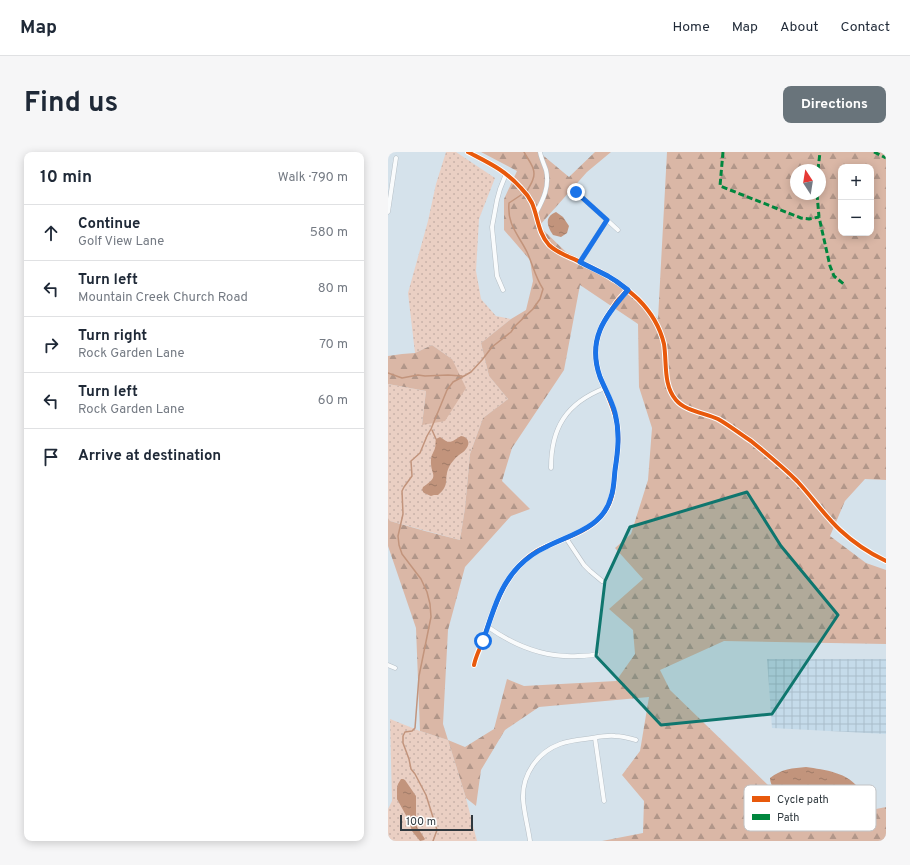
<!DOCTYPE html>
<html lang="en">
<head>
<meta charset="utf-8">
<style>
  :root { --surface:#fff; --page:#f6f6f7; --text:#1f2937; --muted:#747a83; --line:#e0e1e3; --accent:#69747b }
  body { margin:0; font-family:Overpass,sans-serif; background:var(--page); color:var(--text) }
  .controls { position:absolute; right:12px; top:12px; display:grid; overflow:hidden; border-radius:8px; box-shadow:0 2px 10px #0003 }
  .controls button { width:36px; height:36px; display:grid; place-items:center; padding:0; border:0; border-bottom:1px solid var(--line); background:var(--surface); color:var(--text); font:20px sans-serif }
  .compass { position:absolute; left:402px; top:12px; width:36px; height:36px; border-radius:50%; background:var(--surface); box-shadow:0 2px 10px #0003; rotate:348deg }
  .scale { position:absolute; left:12px; bottom:10px; width:73px; box-sizing:border-box; padding-left:4px; border:2px solid #2f383e; border-top:0; font-size:11px; line-height:14px; white-space:nowrap; color:#2f383e; -webkit-text-stroke:3px #fff; paint-order:stroke }
  .stop { position:absolute; width:12px; height:12px; margin:-9px; border:3px solid #1a73e8; border-radius:50%; background:#fff }
  .stop.end { background:#1a73e8; border-color:#fff; box-shadow:0 1px 4px #0008 }
  .list { margin:0; padding:0; list-style:none }
  h2 { display:flex; justify-content:space-between; align-items:center; height:52px; margin:0; padding:0 16px; font-size:17px }
  h2 small { font-size:13px; font-weight:400; color:var(--muted) }
  .list li { display:grid; grid-template-columns:26px 1fr auto; gap:12px; align-items:center; box-sizing:border-box; height:56px; padding:0 16px; border-top:1px solid var(--line) }
  .list b { display:block; font-size:15px; white-space:nowrap }
  .list p { margin:0; font-size:13px; white-space:nowrap; color:var(--muted) }
  .list em { font-size:13px; font-style:normal; color:var(--muted) }
  .icon { flex:none; width:22px; height:22px; fill:none; stroke:currentColor; stroke-width:2; stroke-linecap:round; stroke-linejoin:round }
  .map { position:relative; flex:none; width:498px; height:689px; overflow:hidden; border-radius:8px }
  header { display:flex; align-items:center; gap:24px; box-sizing:border-box; height:56px; padding:0 20px; background:var(--surface); border-bottom:1px solid var(--line) }
  header strong { font-size:19px }
  nav { display:flex; gap:22px; margin-inline-start:auto; font-size:14px }
  .intro { display:flex; align-items:center; justify-content:space-between; box-sizing:border-box; height:96px; padding:0 24px }
  h1 { margin:0; font-size:28px }
  .button { padding:10px 18px; border-radius:8px; background:var(--accent); color:#fff; font-size:14px; font-weight:700 }
  main { display:flex; gap:24px; padding:0 24px }
  aside { flex:1; background:var(--surface); border-radius:8px; box-shadow:0 2px 10px #0003 }
  .map>svg:first-child { display:block }
</style>
</head>
<body>
<header>
<strong>Map</strong>
<nav><a>Home</a><a>Map</a><a>About</a><a>Contact</a></nav>
</header>
<div class="intro"><h1>Find us</h1><a class="button">Directions</a></div>
<main>
<aside>
<h2>10 min<small>Walk · 790 m</small></h2>
<ul class="list">
<li><svg class="icon" aria-label="ahead" viewBox="0 0 24 24"><path d="M12 20V5M6 11l6-6 6 6"/></svg><div><b>Continue</b><p>Golf View Lane</p></div><em>580 m</em></li>
<li><svg class="icon" aria-label="left" viewBox="0 0 24 24"><path d="M17 20v-9H6M10 6l-5 5 5 5"/></svg><div><b>Turn left</b><p>Mountain Creek Church Road</p></div><em>80 m</em></li>
<li><svg class="icon" aria-label="right" viewBox="0 0 24 24"><path d="M7 20v-9h11M14 6l5 5-5 5"/></svg><div><b>Turn right</b><p>Rock Garden Lane</p></div><em>70 m</em></li>
<li><svg class="icon" aria-label="left" viewBox="0 0 24 24"><path d="M17 20v-9H6M10 6l-5 5 5 5"/></svg><div><b>Turn left</b><p>Rock Garden Lane</p></div><em>60 m</em></li>
<li><svg class="icon" aria-label="arrive" viewBox="0 0 24 24"><path d="M6 21V4h12l-3 4 3 4H6"/></svg><div><b>Arrive at destination</b></div></li>
</ul>
</aside>
<div class="map">
<svg width="498" height="689" viewBox="0 0 498 689">
  <defs>
    <pattern id="industrial-grid" width="8" height="8" patternUnits="userSpaceOnUse"><rect width="8" height="8" fill="#c5dbea"/><path d="M0 4h8M4 0v8" fill="none" stroke="#aabdca"/></pattern>
    <pattern id="grass-dots" width="8" height="8" patternUnits="userSpaceOnUse"><rect width="8" height="8" fill="#eacfc3"/><path d="M2 2h.1M6 6h.1" fill="none" stroke="#c9b2a9" stroke-width="1.8" stroke-linecap="round"/></pattern>
    <pattern id="forest-firs" width="22" height="20" patternUnits="userSpaceOnUse"><rect width="22" height="20" fill="#dab7a6"/><path d="M5 1l3.5 6h-7zM16 11l3.5 6h-7z" fill="#b19689"/></pattern>
    <pattern id="water-ripples" width="26" height="14" patternUnits="userSpaceOnUse"><rect width="26" height="14" fill="#c2947c"/><path d="M2 4q2-2 4 0t4 0M15 11q2-2 4 0t4 0" fill="none" stroke="#9e7a67"/></pattern>
  </defs>
  <rect width="100%" height="100%" fill="#d5e2eb"/>
  <path fill="url(#industrial-grid)" d="M379,507H498V582L384,576Z"/>
  <g fill="url(#grass-dots)">
    <path d="M58,0H68L107,26L91,67L88,119L93,147L108,164L123,167L93,191L101,224L120,247L95,266L82,302L77,356L72,388L2,369L0,366V232L38,239L34,273L64,207L44,193L27,201L20,141L40,69L48,32Z"/>
    <path d="M2,567L32,579L60,588L78,646L89,689H0V657L4,649Z"/>
  </g>
  <g fill="url(#forest-firs)" fill-rule="evenodd">
    <path d="M93,0H151L181,25L207,0H223L199,20L151,74L178,100L219,120L243,141L270,167L279,0H498V328L477,327L457,349L442,384L478,411L498,418V492L336,489L272,518L282,538L381,634L404,657L430,662L435,669L445,668L443,660L458,663L498,655V686L496,689H214L255,681L256,649L234,623L252,599L261,545L151,555L117,578L93,618L88,654L78,646L60,588L32,579L28,476L0,394V366L2,369L37,379L72,388L77,356L82,302L95,266L120,247L101,224L93,191L123,167L138,158L145,129L142,108L116,78V47L129,19ZM453,15H483V81H453ZM408,18H432V42H408ZM192,133L250,172L251,235L264,276L260,328L243,382L227,396L255,427L221,457L245,478L247,502L228,529L136,534L119,527L106,577L77,595L60,588L55,572L60,478L77,415L123,364L142,357L114,329L124,296L176,218Z"/>
    <path d="M44,193L64,207L78,236L57,269L34,273L38,239L0,232V204L14,202L27,201Z"/>
  </g>
  <g fill="url(#water-ripples)">
    <path d="M168,60L175,65L181,74L179,81L173,85L165,83C159,74 156,65 168,60Z"/>
    <path d="M73,284C80,285 83,291 78,297C76,300 73,301 71,303C67,306 63,311 61,315C55,328 63,332 50,343H46L43,344L36,341L34,338L35,335C53,323 42,324 43,308C43,303 46,300 47,296C48,293 47,290 48,287L52,285C54,286 56,288 58,289C63,292 69,286 73,284Z"/>
    <path d="M418,615C437,618 460,620 472,638C475,642 477,647 476,652C459,658 422,659 405,653C399,651 394,646 390,642C386,637 382,632 382,626C393,617 405,616 418,615Z"/>
    <path d="M13,627H15L17,628L28,644V671L29,675L37,687L36,688L32,689L24,679L20,667L9,647V636L10,632Z"/>
  </g>
  <g fill="none" stroke-linecap="round" stroke-linejoin="round">
    <g stroke="#c2947c" stroke-width="1.5">
      <path d="M136,0C140,8 149,17 145,27C144,31 141,35 139,39"/>
      <path d="M0,221L14,226L30,223L37,224L60,223L74,224"/>
      <path d="M44,278L48,287"/>
      <path d="M45,689L49,678L38,643L27,622L23,617L21,607L15,591V584L17,580L24,579L27,576L31,524L43,465L42,452L39,440L33,427L14,402L11,393L10,384L15,362L14,339L16,335L24,324L23,309L32,301L39,284L43,277L59,238L65,230L76,224L83,220L94,208L104,195L123,180L127,174L145,157L152,147L155,137C147,125 145,113 139,100C130,82 119,73 121,51L133,43"/>
    </g>
    <defs>
      <g id="street">
        <path d="M80,0C101,11 117,18 133,36C138,41 141,45 144,51C150,65 150,81 161,93C170,102 183,105 194,111C205,116 216,121 226,128C235,133 243,141 250,147C262,159 272,175 276,192C279,211 275,233 288,248C297,259 317,261 330,267C341,273 352,282 363,289C379,302 395,315 409,329C424,345 436,363 452,378C466,391 481,401 498,409"/>
        <path d="M188,40L219,68L192,110"/>
        <path d="M0,60L8,6"/>
        <path d="M148,61C155,48 162,34 158,18C156,12 153,6 152,0"/>
        <path d="M219,68L230,78"/>
        <path d="M115,138L109,124L104,75L109,48L112,37L118,22"/>
        <path d="M163,316C163,276 178,251 217,236"/>
        <path d="M178,386L196,413L202,419L214,429"/>
        <path d="M100,475C127,494 157,506 190,504C197,504 203,504 209,502"/>
        <path d="M0,513L7,516"/>
        <path d="M86,513C88,503 93,495 96,485C108,451 117,419 149,399C174,385 208,381 221,352C226,342 226,330 227,319C229,303 232,287 229,271C226,255 218,240 212,225C203,199 208,179 224,157C226,154 228,150 231,147C234,144 237,141 239,138"/>
        <path d="M207,586L216,649"/>
        <path d="M142,689C140,675 136,661 135,647C134,622 150,600 172,592C180,589 188,588 197,587C206,586 217,583 227,584C234,584 241,586 248,588"/>
      </g>
    </defs>
    <use href="#street" stroke="#b6bfc6" stroke-width="5"/>
    <use href="#street" stroke="#f9fbfc" stroke-width="4"/>
    <g stroke="#00873e" stroke-width="3" stroke-dasharray="6 3" stroke-linecap="butt">
      <path d="M335,0L332,34L413,66L421,67L431,65"/>
      <path d="M486,0L498,6"/>
      <path d="M430,18L432,0"/>
      <path d="M429,42L431,65L442,114L446,124L457,133"/>
    </g>
    <defs>
      <g id="cycleway">
        <path d="M80,0C101,11 117,18 133,36C138,41 141,45 144,51C150,65 150,81 161,93C170,102 183,105 194,111C205,116 216,121 226,128C235,133 243,141 250,147C262,159 272,175 276,192C279,211 275,233 288,248C297,259 317,261 330,267C341,273 352,282 363,289C379,302 395,315 409,329C424,345 436,363 452,378C466,391 481,401 498,409"/>
        <path d="M86,513C88,503 93,495 96,485C108,451 117,419 149,399C174,385 208,381 221,352C226,342 226,330 227,319C229,303 232,287 229,271C226,255 218,240 212,225C203,199 208,179 224,157C226,154 228,150 231,147C234,144 237,141 239,138"/>
      </g>
    </defs>
    <use href="#cycleway" stroke="#fff" stroke-width="6"/>
    <use href="#cycleway" stroke="#e8590c" stroke-width="4"/>
  </g>
  <g fill="none" stroke-linecap="round" stroke-linejoin="round">
    <path stroke="#1a73e8" stroke-width="5" d="M95,489C104,463 111,434 131,414C139,406 149,399 158,395C183,382 215,376 223,345C226,337 226,327 227,318C230,299 232,281 227,261C224,249 217,237 212,225C199,188 216,165 240,138L228,129L220,124L192,110L219,68L188,40"/>
  </g>
  <path fill="#0f766e" fill-opacity="0.2" stroke="#0f766e" stroke-width="3" stroke-linejoin="round" d="M359,340L393,394L450,463L384,562L273,573L208,504L217,429L242,375Z"/>
  <rect x="356" y="633" width="132" height="46" rx="6" fill="#fff" stroke="#c1c3c5" stroke-width="1"/>
  <rect x="364" y="644" width="18" height="6" fill="#e8590c"/>
  <rect x="364" y="662" width="18" height="6" fill="#00873e"/>
  <g font-size="11" fill="#2f383e">
    <text x="389" y="651">Cycle path</text>
    <text x="389" y="669">Path</text>
  </g>
</svg>
<div class="controls">
<button>+</button>
<button>−</button>
</div>
<svg class="compass" viewBox="-18 -18 36 36"><path d="M0-13l5 13h-10z" fill="#e53935"/><path d="M0 13l5-13h-10z" fill="#747a83"/></svg>
<div class="scale">100 m</div>
<div class="stop" style="left:95px;top:489px"></div>
<div class="stop end" style="left:188px;top:40px"></div>
</div>
</main>
</body>
</html>
